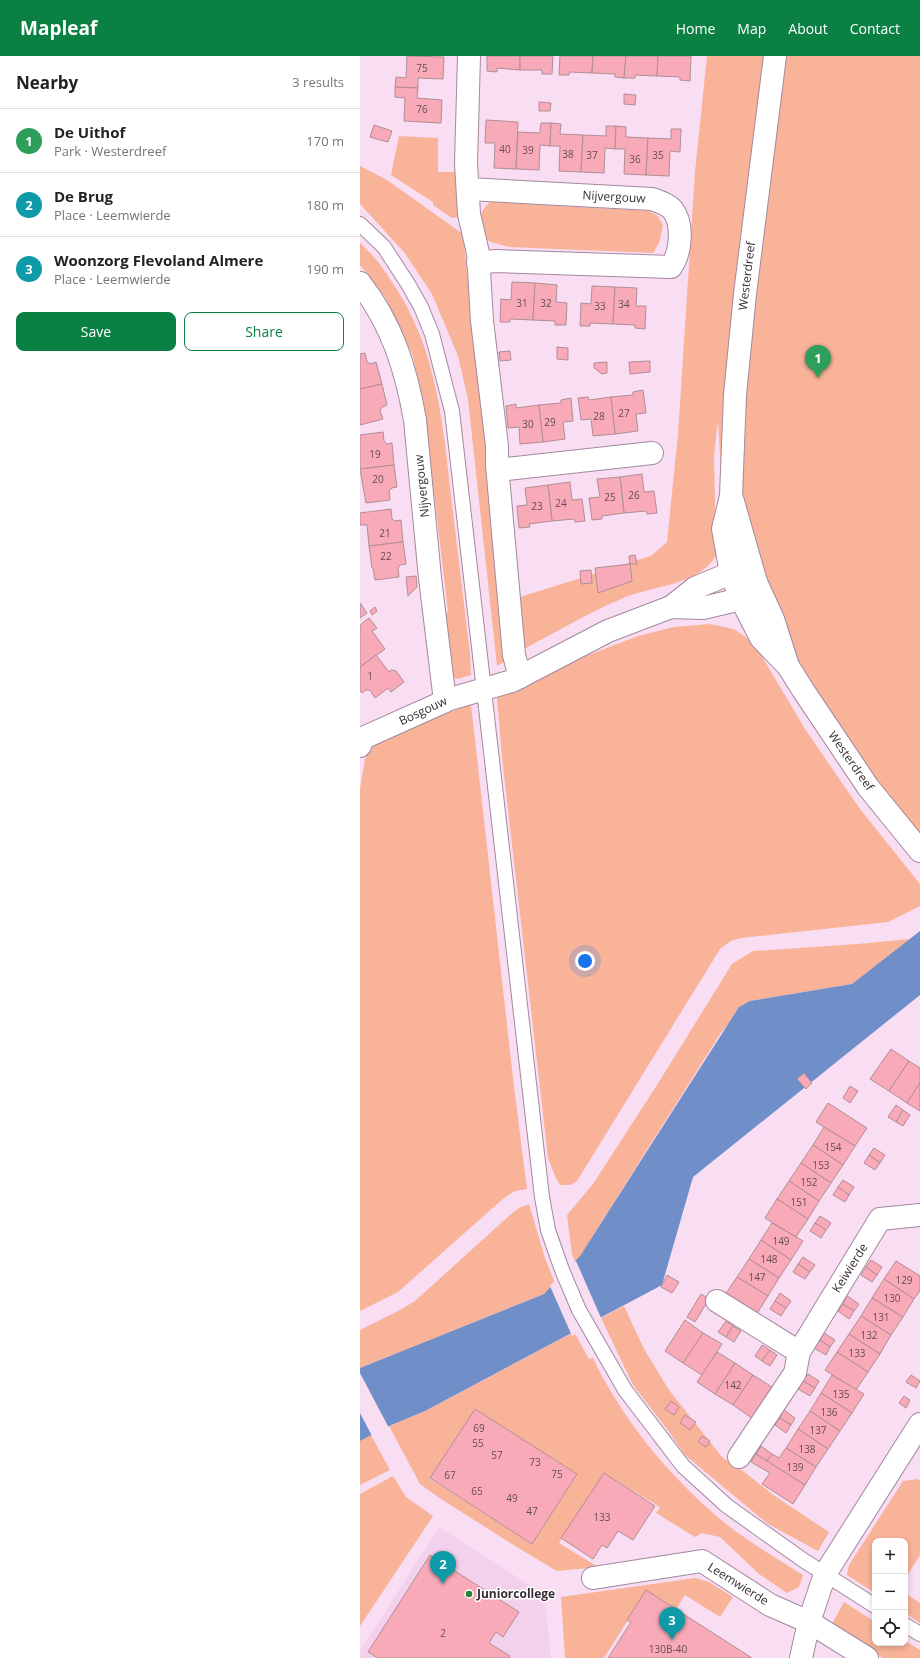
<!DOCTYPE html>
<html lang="en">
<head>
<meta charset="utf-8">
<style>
  :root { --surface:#fff; --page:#f2f2f2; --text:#222; --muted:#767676; --line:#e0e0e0; --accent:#0b8043 }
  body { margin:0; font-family:"Open Sans",sans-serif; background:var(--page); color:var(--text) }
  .controls { position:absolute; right:12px; bottom:12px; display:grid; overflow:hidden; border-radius:8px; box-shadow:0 2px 6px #0003 }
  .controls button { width:36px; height:36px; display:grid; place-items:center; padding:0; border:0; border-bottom:1px solid var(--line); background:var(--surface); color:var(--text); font:20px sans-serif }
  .you { position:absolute; left:225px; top:905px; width:14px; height:14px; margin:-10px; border:3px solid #fff; border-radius:50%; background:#1a73e8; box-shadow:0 0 0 6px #1a73e833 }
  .badge { display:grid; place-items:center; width:26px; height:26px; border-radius:50%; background:var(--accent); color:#fff; font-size:13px; font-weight:700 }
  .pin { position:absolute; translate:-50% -33px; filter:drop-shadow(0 1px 2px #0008) }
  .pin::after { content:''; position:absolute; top:21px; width:14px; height:12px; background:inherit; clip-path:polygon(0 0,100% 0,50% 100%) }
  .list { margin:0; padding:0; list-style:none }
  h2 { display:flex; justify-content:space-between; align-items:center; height:52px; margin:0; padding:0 16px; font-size:17px }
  h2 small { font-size:13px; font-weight:400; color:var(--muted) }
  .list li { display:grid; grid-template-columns:26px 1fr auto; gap:12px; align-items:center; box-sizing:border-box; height:64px; padding:0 16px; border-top:1px solid var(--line) }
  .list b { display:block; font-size:15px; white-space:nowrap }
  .list p { margin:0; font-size:13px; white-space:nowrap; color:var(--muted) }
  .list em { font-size:13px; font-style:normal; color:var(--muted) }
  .actions { display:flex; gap:8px; padding:12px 16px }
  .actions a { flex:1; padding:9px 0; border:1px solid var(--accent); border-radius:8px; text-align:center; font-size:14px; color:var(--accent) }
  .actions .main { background:var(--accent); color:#fff }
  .icon { flex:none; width:22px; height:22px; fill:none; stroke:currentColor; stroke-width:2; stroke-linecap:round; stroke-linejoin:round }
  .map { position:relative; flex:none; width:560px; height:1602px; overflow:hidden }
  header { display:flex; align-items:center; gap:24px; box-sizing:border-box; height:56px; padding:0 20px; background:var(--accent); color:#fff }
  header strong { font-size:19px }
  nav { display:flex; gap:22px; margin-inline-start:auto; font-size:14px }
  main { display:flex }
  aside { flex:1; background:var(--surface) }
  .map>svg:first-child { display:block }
</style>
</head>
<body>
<header>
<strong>Mapleaf</strong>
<nav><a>Home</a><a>Map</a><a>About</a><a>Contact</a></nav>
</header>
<main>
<aside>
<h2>Nearby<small>3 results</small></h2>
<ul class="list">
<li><span class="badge" style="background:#2e9e5b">1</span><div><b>De Uithof</b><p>Park · Westerdreef</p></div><em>170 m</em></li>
<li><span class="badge" style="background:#0f9aa8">2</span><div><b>De Brug</b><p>Place · Leemwierde</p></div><em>180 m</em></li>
<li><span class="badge" style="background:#0f9aa8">3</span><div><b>Woonzorg Flevoland Almere</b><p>Place · Leemwierde</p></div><em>190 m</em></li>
</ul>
<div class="actions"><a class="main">Save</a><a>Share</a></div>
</aside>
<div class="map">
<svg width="560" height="1602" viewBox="0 0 560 1602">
  <rect width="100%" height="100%" fill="#f8ddf3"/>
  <path fill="#f3d1ec" d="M79,1471L179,1535L184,1540L191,1602H0V1595Z"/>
  <g fill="#f9b399" fill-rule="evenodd">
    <path d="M347,0H560V787L366,501L358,364L354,400L356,500C336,531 292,529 261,543C228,557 196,576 164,593L160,541L291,500L307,486L318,378L335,116Z"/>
    <path d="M39,80L78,82V116H96L101,161L92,162L73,149V146L31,119Z"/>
    <path d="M0,110L27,124L103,178L113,271L128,380L148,592L144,606L137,610L108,343L98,300L72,238L44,196L0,148Z"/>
    <path d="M130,146L289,155L298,160L303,169L299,187L293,197L149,191C143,189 137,188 131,186C113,177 117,157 130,146Z"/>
    <path d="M0,187C14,200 22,210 32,226C78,293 83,370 92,448C98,498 104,548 110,598L111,619L98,623L92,621L81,561L88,556L63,343L52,298L25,241L0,209Z"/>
    <path d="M350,568L374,573L394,587L445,673L500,753L560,828V850L528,866L381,882L371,885L360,893L217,1125L210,1129H200L195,1120L188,1102L142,701L137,642L205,608L278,580L314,571Z"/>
    <path d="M111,648L154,1031L167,1133L155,1135L144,1142L38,1236L0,1255V733L5,703L9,695L14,689L21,684Z"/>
    <path d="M550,883L492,928L390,945L362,975L220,1200L216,1206L212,1199L207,1159L233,1128L297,1029L372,908L393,895L498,888Z"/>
    <path d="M169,1148L185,1202L195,1227L184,1238L0,1312V1274L40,1254L55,1245L151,1158L159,1152Z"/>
    <path d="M264,1250L284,1293L309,1334L362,1401L379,1412L416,1441L469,1476L458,1495L408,1468L325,1399L307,1373L273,1329L241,1262Z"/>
    <path d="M214,1276L229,1303L233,1302C262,1363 308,1419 360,1463C385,1484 415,1501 443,1519L439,1531L427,1537L399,1518L360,1481L342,1477L335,1481L296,1457L300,1452L295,1448L245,1418L199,1487L238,1511L197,1515L160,1493L81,1443L60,1428L29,1370L65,1355ZM115,1353L217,1418L172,1488L70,1423Z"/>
    <path d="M11,1379L30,1414L0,1429V1385Z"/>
    <path d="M33,1420L46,1441L73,1460L0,1570V1438Z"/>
    <path d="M558,1423L560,1425V1499L545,1523V1485H515V1537L487,1519L489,1509L543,1425Z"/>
    <path d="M335,1522L349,1526L373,1541L360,1561L325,1539L304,1572L275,1553L244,1602H205L201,1541Z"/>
    <path d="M545,1537L560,1547V1567L545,1557Z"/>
    <path d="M484,1546L515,1566V1587H545V1585L560,1594V1602H523L472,1568Z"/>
  </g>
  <path fill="#708ec8" d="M560,875V939L333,1121L302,1229L65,1355L29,1370L0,1385V1312L184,1238L220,1200L379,951L390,945L492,928Z"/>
  <g fill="#f8ddf3">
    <path d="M216,1205L242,1264L212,1280L190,1230L209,1210Z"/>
    <path d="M0,1317L29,1372L12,1380L0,1357Z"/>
  </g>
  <g fill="#f8aab8" stroke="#b08e94">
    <path d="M47,0L84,1L83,23L58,22V32L35,31L36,21L46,22Z"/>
    <path d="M127,0H160V14L137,12V16L127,15Z"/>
    <path d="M160,0H193L192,18H182V14H160Z"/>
    <path d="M200,0H233L232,17L210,16L209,19H199Z"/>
    <path d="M233,0H266L264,22L255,21V18L232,17Z"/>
    <path d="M266,0H298L297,20L275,19V22H264Z"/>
    <path d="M298,0H331L330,25L320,24V21L297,20Z"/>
    <path d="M35,31L58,32L57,42L82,44L81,67L44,65L45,42L35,41Z"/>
    <path d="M264,38L276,39L275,49L264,48Z"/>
    <path d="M179,46L191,47L190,55H179Z"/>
    <path d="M126,64L158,66L156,113L134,112L135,87H125Z"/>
    <path d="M181,67H191L190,90L180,89L179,114L156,113L158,76L180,77Z"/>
    <path d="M191,67L201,68L200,78L223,79L221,116L199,115L200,90H190Z"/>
    <path d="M14,69L32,75L28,86L10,81Z"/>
    <path d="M246,70H256L255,93L245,92L244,117L221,116L223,79L246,80Z"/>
    <path d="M256,70L266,71V81L288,82L286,119L264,118L265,93H255Z"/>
    <path d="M311,73H321L320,96L310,95L309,120L286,119L288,82L311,83Z"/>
    <path d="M152,226L175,227L173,264L150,263V266H140L141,243L151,244Z"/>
    <path d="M175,227L197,229L196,246L207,247L206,269H195V265L173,264Z"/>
    <path d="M232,230L255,231L253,268L230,267V270H220L221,247L231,248Z"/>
    <path d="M255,231L277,232L276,250H286L285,273L275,272V269L253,268Z"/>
    <path d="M197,291L208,292V304L197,303Z"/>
    <path d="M150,295L151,304L140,305L139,296Z"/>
    <path d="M5,297L7,306L11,308L16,306L22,328L0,333V298Z"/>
    <path d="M290,305V316L270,318L269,306Z"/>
    <path d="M247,306V317L242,318L234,312V307Z"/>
    <path d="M22,328L27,349L22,351L20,354L23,363L0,369V333Z"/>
    <path d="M283,334L286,357L276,358L278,375L255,378L251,341L273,339V336Z"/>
    <path d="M228,341L229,344L251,341L255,378L233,380L231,363L221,364L218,342Z"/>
    <path d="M211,342L213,365L203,366L205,383L183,386L179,349L201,347V344Z"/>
    <path d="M156,348V352L179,349L183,386L160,388L159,371L148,372L146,350Z"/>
    <path d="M23,376L24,385L27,388L32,387L34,409L0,413V379Z"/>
    <path d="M34,409L37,431L32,432L29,435L30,444L6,447L0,413Z"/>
    <path d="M282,418L284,436L294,435L297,457L287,458L286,455L264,457L260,421Z"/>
    <path d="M260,421L264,457L242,460V463L232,464L229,442L240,441L237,423Z"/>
    <path d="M210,426L212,444L222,443L225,465L215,466L214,463L192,465L188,429Z"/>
    <path d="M188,429L192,465L169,468L170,471L159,472L157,450L167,449L165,432Z"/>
    <path d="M31,453L32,463L35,465L41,464L43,486L9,490L7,469H0V457Z"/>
    <path d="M43,486L46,508L40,509L38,512L39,521L15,524L13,512H12L9,490Z"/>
    <path d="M275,499L277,508H270L269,500Z"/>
    <path d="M270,508L272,525L238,537L235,512Z"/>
    <path d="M231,514L232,527L221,528L220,515Z"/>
    <path d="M56,520L57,531L48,540L46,521Z"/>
    <path d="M0,547L7,557L0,562Z"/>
    <path d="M15,551L17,555L12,559L10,555Z"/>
    <path d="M9,562L17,572L12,575L25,593L0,611V569Z"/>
    <path d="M16,599L29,616L31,614L36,615L44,626L31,636L28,632L15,642L10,634H6L2,637L0,635V611Z"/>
    <path d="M531,993L549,1005L529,1035L510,1023Z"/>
    <path d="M549,1005L560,1012V1027L547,1047L529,1035Z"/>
    <path d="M444,1017L452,1027L446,1033L437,1023Z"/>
    <path d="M560,1027V1055L547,1047Z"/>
    <path d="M490,1030L498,1035L490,1047L483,1042Z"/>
    <path d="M468,1047L507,1072L495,1090L456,1066Z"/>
    <path d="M536,1049L543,1054L536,1066L528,1061Z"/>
    <path d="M543,1054L550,1059L543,1070L536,1066Z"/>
    <path d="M464,1071L495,1090L483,1109L453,1089Z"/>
    <path d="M453,1089L483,1109L471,1127L441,1107Z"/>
    <path d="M514,1092L525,1099L520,1107L509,1099Z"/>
    <path d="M509,1099L520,1107L515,1114L504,1107Z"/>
    <path d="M441,1107L471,1127L459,1145L429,1125Z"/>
    <path d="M483,1124L494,1131L489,1139L478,1131Z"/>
    <path d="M429,1125L459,1145L448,1163L417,1143Z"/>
    <path d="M478,1131L489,1139L485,1146L473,1139Z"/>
    <path d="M417,1143L448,1163L436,1181L405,1162Z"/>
    <path d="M460,1160L471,1167L466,1174L455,1167Z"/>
    <path d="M412,1167L443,1185L431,1204L401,1184Z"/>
    <path d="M455,1167L466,1174L461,1182L450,1175Z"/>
    <path d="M401,1184L431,1204L419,1222L389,1203Z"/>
    <path d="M443,1201L455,1209L450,1216L438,1208Z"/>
    <path d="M389,1203L419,1222L408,1240L377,1221Z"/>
    <path d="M511,1204L522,1211L517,1219L506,1211Z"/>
    <path d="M536,1205L560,1220V1235L554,1243L524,1223Z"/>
    <path d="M438,1208L450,1216L445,1223L433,1216Z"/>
    <path d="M506,1211L517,1219L512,1226L501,1219Z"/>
    <path d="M307,1219L319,1226L312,1237L301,1231Z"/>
    <path d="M377,1221L408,1240L396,1259L365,1239Z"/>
    <path d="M524,1223L554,1243L543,1261L512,1242Z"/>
    <path d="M420,1237L431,1245L426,1252L415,1245Z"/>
    <path d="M341,1238L349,1243L335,1266L327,1261Z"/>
    <path d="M487,1240L499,1248L494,1255L483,1248Z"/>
    <path d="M512,1242L543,1261L531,1279L501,1260Z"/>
    <path d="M415,1245L426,1252L421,1260L410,1253Z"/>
    <path d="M483,1248L494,1255L489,1263L478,1255Z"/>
    <path d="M501,1260L531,1279L520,1298L489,1278Z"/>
    <path d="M325,1264L343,1277L323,1307L305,1295Z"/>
    <path d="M366,1265L373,1270L366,1281L358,1276Z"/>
    <path d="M373,1270L381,1275L374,1286L366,1281Z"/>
    <path d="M343,1277L362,1288L342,1319L323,1307Z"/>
    <path d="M464,1277L475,1284L470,1291L460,1284Z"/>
    <path d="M489,1278L520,1298L508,1316L477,1296Z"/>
    <path d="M460,1284L470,1291L466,1299L454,1292Z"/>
    <path d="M402,1289L410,1294L402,1305L395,1300Z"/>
    <path d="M410,1294L417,1299L410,1310L402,1305Z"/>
    <path d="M357,1296L375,1307L355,1338L337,1326Z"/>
    <path d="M477,1296L508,1316L496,1334L465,1314Z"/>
    <path d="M375,1307L393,1319L373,1349L355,1338Z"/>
    <path d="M448,1318L459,1325L455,1332L443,1325Z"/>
    <path d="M393,1319L412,1331L392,1362L373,1349Z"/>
    <path d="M472,1319L504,1338L492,1357L461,1337Z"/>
    <path d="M551,1319L560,1325L556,1332L546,1326Z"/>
    <path d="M443,1325L455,1332L450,1340L438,1333Z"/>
    <path d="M461,1337L492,1357L480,1375L450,1355Z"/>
    <path d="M544,1340L550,1344L546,1352L539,1347Z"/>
    <path d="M311,1345L319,1351L314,1359L305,1353Z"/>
    <path d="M115,1353L217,1418L172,1488L70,1422Z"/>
    <path d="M424,1354L435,1362L431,1369L420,1362Z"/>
    <path d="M450,1355L480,1375L468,1393L438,1373Z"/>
    <path d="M325,1359L336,1366L330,1374L320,1367Z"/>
    <path d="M420,1362L431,1369L426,1377L415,1369Z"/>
    <path d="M438,1373L468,1393L456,1411L426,1392Z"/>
    <path d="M342,1380L350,1385L346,1391L338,1386Z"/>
    <path d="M401,1390L412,1398L407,1405L396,1398Z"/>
    <path d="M426,1392L456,1411L445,1429L407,1405L412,1398L419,1402Z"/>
    <path d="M396,1398L445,1429L433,1448L402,1428L410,1417L391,1406Z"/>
    <path d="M244,1417L295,1450L273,1484L258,1475L247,1492L242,1489L233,1503L201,1482Z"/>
    <path d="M70,1499L159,1556L143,1581L136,1576L129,1587L150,1600L149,1602H18L8,1596Z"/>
    <path d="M286,1534L392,1602H248L271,1566L267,1564Z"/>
  </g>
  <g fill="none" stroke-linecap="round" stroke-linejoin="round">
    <defs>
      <g id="service">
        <path d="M0,168L24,191L48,228L61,251L72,278L92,355L182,1141L188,1174L202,1214L219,1254L265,1334L323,1410L367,1450L443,1504L515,1550"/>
        <path d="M545,1569L560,1578"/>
      </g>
      <g id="minor">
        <path d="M109,0L106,107L109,158L118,197L122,265L137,390V409L154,599L160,621"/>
        <path d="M108,133L292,143C298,145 307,148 312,153C324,168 321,196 311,211L135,205L118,207"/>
        <path d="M0,227C32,268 46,313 55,364L70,522L85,645"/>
        <path d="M138,414L292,397"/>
        <path d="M357,1245L439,1296"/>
        <path d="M379,1401L435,1317L439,1296L520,1163L560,1159"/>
        <path d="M233,1522L342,1505L410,1549L449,1566L507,1602"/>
        <path d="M441,1602L449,1566L465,1518L560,1368"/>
      </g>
      <path id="tertiary" d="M0,690L3,682L90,643L152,625L248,575L311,551L335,532L371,517L396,526L381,543L343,552L311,551"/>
      <g id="secondary">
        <path d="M415,0L385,238L375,339L371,440L363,473L371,517L381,543L401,582L428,610"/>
        <path d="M372,442L396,526L413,563L428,610L443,634L508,731L560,795"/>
      </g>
    </defs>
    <use href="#service" stroke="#a2899e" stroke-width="16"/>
    <use href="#minor" stroke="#a2899e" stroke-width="24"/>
    <use href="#tertiary" stroke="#a2899e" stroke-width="24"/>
    <use href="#secondary" stroke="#a2899e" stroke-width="24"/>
    <use href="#service" stroke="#fff" stroke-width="14"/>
    <use href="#minor" stroke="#fff" stroke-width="22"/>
    <use href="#tertiary" stroke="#fff" stroke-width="22"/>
    <use href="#secondary" stroke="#fff" stroke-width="22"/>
  </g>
  <circle fill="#258436" stroke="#fff" stroke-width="1.5" cx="109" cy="1538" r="4"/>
  <g text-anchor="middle" stroke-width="3" stroke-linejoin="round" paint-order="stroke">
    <g font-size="10" fill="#674c56">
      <text x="62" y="16">75</text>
      <text x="62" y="57">76</text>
      <text x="145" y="97">40</text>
      <text x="168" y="98">39</text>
      <text x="208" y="102">38</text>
      <text x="232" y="103">37</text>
      <text x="298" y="103">35</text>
      <text x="275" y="107">36</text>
      <text x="162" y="251">31</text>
      <text x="186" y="251">32</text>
      <text x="264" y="252">34</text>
      <text x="240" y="254">33</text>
      <text x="264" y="361">27</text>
      <text x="239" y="364">28</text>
      <text x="190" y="370">29</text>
      <text x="168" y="372">30</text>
      <text x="15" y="402">19</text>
      <text x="18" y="427">20</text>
      <text x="274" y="443">26</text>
      <text x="250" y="445">25</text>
      <text x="201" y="451">24</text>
      <text x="177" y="454">23</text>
      <text x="25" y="481">21</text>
      <text x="26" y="504">22</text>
      <text x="10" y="624">1</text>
      <text x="473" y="1095">154</text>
      <text x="461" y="1113">153</text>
      <text x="449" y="1130">152</text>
      <text x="439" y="1150">151</text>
      <text x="421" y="1189">149</text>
      <text x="409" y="1207">148</text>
      <text x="397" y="1225">147</text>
      <text x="544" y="1228">129</text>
      <text x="532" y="1246">130</text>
      <text x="521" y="1265">131</text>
      <text x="509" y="1283">132</text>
      <text x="497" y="1301">133</text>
      <text x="373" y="1333">142</text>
      <text x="481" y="1342">135</text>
      <text x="469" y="1360">136</text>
      <text x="119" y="1376">69</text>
      <text x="458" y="1378">137</text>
      <text x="118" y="1391">55</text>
      <text x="447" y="1397">138</text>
      <text x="137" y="1403">57</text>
      <text x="175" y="1410">73</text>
      <text x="435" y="1415">139</text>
      <text x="197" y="1422">75</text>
      <text x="90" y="1423">67</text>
      <text x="117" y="1439">65</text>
      <text x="152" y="1446">49</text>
      <text x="172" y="1459">47</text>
      <text x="242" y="1465">133</text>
      <text x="83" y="1581">2</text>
      <text x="308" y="1597">130B-40</text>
    </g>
    <g font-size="12" fill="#372d35" stroke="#fff">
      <text transform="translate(254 141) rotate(3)" y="4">Nijvergouw</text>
      <text transform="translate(387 220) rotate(-83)" y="4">Westerdreef</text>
      <text transform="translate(62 430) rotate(-96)" y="4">Nijvergouw</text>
      <text transform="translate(63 655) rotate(-25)" y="4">Bosgouw</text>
      <text transform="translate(491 705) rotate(55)" y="4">Westerdreef</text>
      <text transform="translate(490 1212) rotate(-58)" y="4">Keiwierde</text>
      <text transform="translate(378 1528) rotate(32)" y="4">Leemwierde</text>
    </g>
    <g font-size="12" font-weight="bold" fill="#372d35" stroke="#fff" text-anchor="start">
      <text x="117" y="1542">Juniorcollege</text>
    </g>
  </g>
</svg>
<div class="controls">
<button>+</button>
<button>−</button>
<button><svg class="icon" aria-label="locate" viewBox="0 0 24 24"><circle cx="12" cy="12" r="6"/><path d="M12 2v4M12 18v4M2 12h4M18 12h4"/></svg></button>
</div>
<div class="you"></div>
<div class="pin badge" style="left:458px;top:322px;background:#2e9e5b">1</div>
<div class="pin badge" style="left:83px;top:1528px;background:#0f9aa8">2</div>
<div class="pin badge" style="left:312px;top:1584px;background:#0f9aa8">3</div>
</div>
</main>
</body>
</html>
